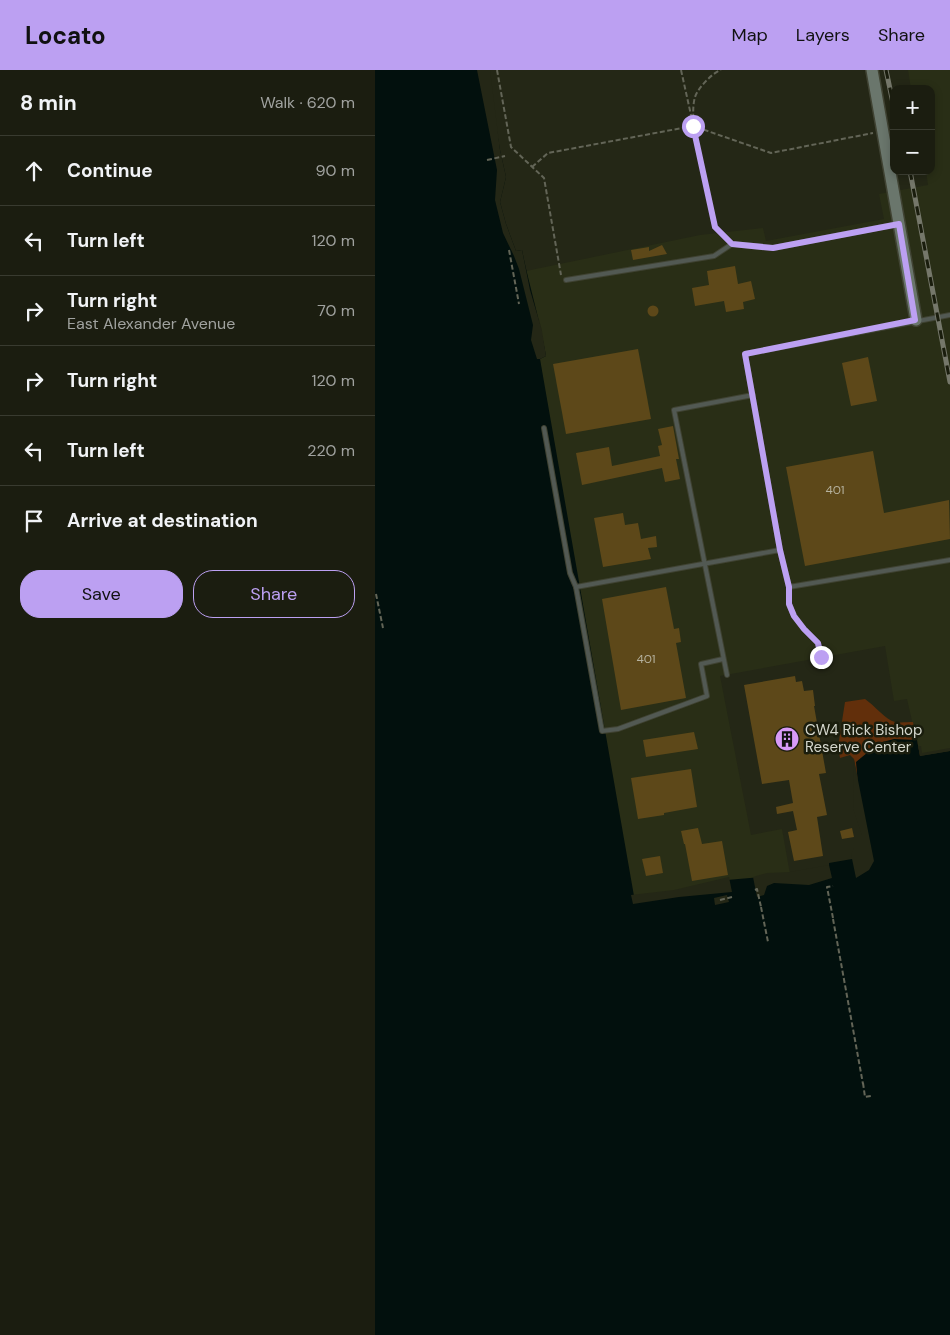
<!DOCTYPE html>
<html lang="en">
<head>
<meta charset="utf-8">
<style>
  :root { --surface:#1b1d10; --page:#242619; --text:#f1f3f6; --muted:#a0a29f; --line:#393b30; --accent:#bca0f2 }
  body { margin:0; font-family:"DM Sans",sans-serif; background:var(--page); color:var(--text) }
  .controls { position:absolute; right:15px; top:15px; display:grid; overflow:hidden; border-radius:10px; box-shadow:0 2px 8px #0003 }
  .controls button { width:45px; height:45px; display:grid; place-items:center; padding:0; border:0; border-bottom:1px solid var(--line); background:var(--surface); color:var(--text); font:25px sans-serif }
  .stop { position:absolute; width:15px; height:15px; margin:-11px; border:4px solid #bca0f2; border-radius:50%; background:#fff }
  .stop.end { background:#bca0f2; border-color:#fff; box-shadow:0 1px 5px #0008 }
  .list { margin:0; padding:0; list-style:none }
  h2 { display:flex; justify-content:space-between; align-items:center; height:65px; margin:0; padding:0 20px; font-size:21px }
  h2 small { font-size:16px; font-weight:400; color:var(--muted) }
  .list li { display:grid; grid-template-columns:32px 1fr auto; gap:15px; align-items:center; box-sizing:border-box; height:70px; padding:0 20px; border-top:1px solid var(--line) }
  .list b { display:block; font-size:19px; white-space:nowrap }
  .list p { margin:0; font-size:16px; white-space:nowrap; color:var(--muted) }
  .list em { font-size:16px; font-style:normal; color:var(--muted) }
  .actions { display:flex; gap:10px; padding:15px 20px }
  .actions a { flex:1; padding:11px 0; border:1px solid var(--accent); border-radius:20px; text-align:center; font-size:18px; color:var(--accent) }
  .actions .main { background:var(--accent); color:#111 }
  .icon { flex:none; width:28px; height:28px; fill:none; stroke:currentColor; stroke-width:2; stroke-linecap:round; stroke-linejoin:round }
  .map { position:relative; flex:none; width:575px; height:1265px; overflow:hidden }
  header { display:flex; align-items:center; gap:30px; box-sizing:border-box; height:70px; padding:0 25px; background:var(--accent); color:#111 }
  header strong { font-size:24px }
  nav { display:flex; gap:28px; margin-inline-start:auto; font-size:18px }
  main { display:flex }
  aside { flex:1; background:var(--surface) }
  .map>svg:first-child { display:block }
</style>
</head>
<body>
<header>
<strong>Locato</strong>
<nav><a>Map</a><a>Layers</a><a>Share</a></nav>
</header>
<main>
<aside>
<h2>8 min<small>Walk · 620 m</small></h2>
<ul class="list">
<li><svg class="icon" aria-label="ahead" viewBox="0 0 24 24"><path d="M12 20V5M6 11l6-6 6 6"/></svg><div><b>Continue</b></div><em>90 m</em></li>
<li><svg class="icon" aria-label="left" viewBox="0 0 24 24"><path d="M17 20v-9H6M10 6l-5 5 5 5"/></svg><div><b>Turn left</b></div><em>120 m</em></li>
<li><svg class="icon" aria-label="right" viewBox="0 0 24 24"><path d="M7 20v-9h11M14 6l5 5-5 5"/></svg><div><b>Turn right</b><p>East Alexander Avenue</p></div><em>70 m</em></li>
<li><svg class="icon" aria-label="right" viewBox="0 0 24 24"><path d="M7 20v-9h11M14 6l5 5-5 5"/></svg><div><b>Turn right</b></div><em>120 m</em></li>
<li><svg class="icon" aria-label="left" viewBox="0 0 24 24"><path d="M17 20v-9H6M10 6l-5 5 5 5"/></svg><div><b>Turn left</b></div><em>220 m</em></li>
<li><svg class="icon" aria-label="arrive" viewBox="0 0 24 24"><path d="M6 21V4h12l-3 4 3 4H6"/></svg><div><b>Arrive at destination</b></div></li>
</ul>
<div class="actions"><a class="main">Save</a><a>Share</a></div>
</aside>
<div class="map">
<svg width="575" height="1265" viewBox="0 0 575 1265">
  <rect width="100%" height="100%" fill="#242716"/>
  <path fill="#292e16" d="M533,0H575V681L545,686L532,629L519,631L510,576L345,606L376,765L407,759L415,804L277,1075L165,289L167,261L151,201L325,165L388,158L391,171L509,149L504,124L553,115L551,101H556V19H536Z"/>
  <path fill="#622f0b" d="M490,629C499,635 511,650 520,652C525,653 533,652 538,652L545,686L484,715L479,689L475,685L465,688L463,677L470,632Z"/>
  <path fill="#02100d" d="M0,0H112L125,80L131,107L125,132L131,154L141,181L147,180C154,215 165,250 171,286L165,289L259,826L300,822L352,810L408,805L454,797V793L477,789L480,780H489L481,692L504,673L519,669L542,670L545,686L575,681V1265H0Z"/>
  <g fill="#242716">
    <path d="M102,0H115L125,80L131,107L125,132L131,154L141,181L147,180L155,220L167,261L171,286L165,289H162L156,270L158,255L144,199L139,186L128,163L120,130L122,100Z"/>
    <path d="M543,676H546L547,683L575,678V681L545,686Z"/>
    <path d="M479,690L499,791L494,800L481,808L476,784L479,778H487V765L478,739Z"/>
    <path d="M454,795L457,808L434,815L399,813L392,816L389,825L382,827L378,807L392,803L415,802Z"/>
    <path d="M354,807L357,822L304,827L258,834L256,825L299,820Z"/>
    <path d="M352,825L354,832L340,835L339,828Z"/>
  </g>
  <g fill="#5d4819">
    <path d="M287,175L292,184L258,190L256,180L274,177V181Z"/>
    <path d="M360,196L363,214L376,211L380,229L368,232L369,239L351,242L349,231L320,236L317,218L334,215L332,201Z"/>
    <circle cx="278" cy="241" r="5.5"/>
    <path d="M263,279L276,349L191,364L178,294Z"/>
    <path d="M493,287L502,331L476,336L467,293Z"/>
    <path d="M298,356L304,389H301L305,409L290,412L287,398L207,415L201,383L234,377L237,396L285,386L283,376L287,375L283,359Z"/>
    <path d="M498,381L509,443L574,430L575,469L430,496L411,397Z"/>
    <path d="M248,443L250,455L263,453L266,469L281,466L282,477L273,478L276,489L228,497L219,448Z"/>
    <path d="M291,517L299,559L304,558L306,572L301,573L311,628L246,640L227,529Z"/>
    <path d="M420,606L421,612L427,611L429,621L438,620L440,636H439L451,703L444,704L452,745L442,747L448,786L419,791L413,762L422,760L418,741L402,744L401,737L418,733L414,710L387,714L369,615Z"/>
    <path d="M319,662L323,679L271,687L268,670Z"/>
    <path d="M316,699L322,737L289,743V745L263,749L256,708Z"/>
    <path d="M323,758L327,774L347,771L353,805L317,811L310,774H309L306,761Z"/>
    <path d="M477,758L479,767L467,769L465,761Z"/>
    <path d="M285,786L288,803L271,806L267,789Z"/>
  </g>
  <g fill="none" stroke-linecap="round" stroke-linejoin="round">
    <defs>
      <g id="lane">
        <path d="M340,157L357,174L398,178L523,154"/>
        <path d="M191,210L339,186L357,174"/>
        <path d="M169,358L195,503L201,517"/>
        <path d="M414,517L575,490"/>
        <path d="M446,587L443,573L429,559L419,546L414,534V517L405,480L370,284L575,245"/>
        <path d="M348,589L326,594L332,626L243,659L227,661L201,517L405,480"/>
        <path d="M352,605L299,340L378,325"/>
      </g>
      <path id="secondary" d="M497,0L541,250"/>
    </defs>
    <use href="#lane" stroke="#404333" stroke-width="6"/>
    <use href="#secondary" stroke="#404333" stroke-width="14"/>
    <g stroke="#636557" stroke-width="2" stroke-dasharray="5 2.5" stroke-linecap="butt">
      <path d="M122,0L136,77L169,108L186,205"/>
      <path d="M306,0L318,54"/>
      <path d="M112,90L130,86"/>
      <path d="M157,97L173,83L318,56L396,83L498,63"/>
      <path d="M339,152C333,123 312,54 320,27C323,18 337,3 346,0"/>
      <path d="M134,180L144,234"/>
      <path d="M1,524L8,558"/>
      <path d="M380,820L382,819L386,837"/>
      <path d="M345,830L357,827"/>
      <path d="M386,837L393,872"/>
      <path d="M458,848L452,817L458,816"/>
      <path d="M458,849L488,1014"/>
      <path d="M488,1013L490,1027L496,1026"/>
    </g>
    <use href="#lane" stroke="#525953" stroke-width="4"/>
    <use href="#secondary" stroke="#6a766c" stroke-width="11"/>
    <defs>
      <g id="rail">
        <path d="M511,0L519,38"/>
        <path d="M535,101L575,312"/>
      </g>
    </defs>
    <use href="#rail" stroke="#75776a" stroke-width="5"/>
    <use href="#rail" stroke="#1a1d0d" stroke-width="3" stroke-dasharray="9" stroke-linecap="butt"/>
  </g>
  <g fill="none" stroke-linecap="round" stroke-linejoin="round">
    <path stroke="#bca0f2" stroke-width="6" d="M318,56L340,157L357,174L398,178L524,154L540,250L370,284L405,480L414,517V534L419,546L429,559L443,573L446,587"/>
  </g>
  <defs>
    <symbol id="building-disc" viewBox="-11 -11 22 22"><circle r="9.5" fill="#d89af8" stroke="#1a1d0d"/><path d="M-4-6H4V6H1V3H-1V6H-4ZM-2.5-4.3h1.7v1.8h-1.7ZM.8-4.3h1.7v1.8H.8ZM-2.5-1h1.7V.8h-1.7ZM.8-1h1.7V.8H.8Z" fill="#111"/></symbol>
  </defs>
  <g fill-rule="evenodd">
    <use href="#building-disc" x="398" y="655" width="28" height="28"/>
  </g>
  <g text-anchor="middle" stroke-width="5" stroke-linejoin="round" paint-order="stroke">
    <g font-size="12" fill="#b6b29f">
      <text x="460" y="424">401</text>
      <text x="271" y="593">401</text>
    </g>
    <g font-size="15" fill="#d4d6cc" stroke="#1a1d0d" text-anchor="start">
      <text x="430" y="665">CW4 Rick Bishop<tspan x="430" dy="17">Reserve Center</tspan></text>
    </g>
  </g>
</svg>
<div class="controls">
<button>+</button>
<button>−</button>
</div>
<div class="stop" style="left:318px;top:56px"></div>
<div class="stop end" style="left:446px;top:587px"></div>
</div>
</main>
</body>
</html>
